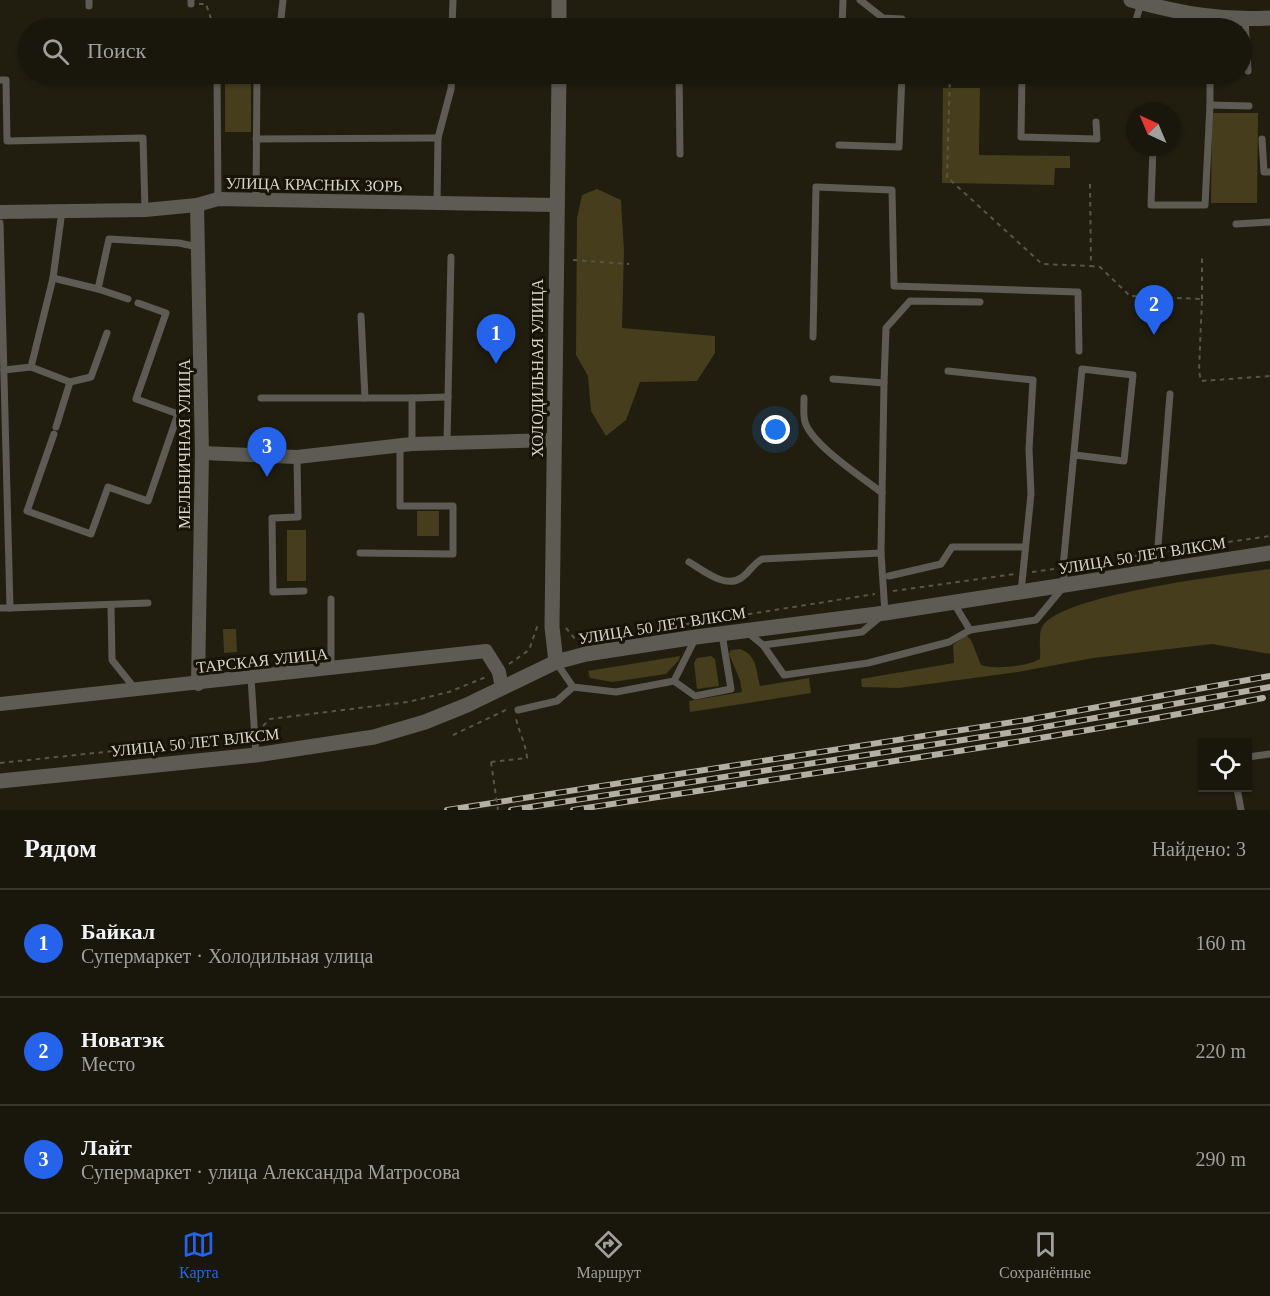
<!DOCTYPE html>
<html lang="ru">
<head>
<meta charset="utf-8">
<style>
  :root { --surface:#19160c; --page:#26231a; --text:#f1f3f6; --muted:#9f9f9d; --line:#37352d; --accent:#2563eb }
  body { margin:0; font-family:"Times New Roman",serif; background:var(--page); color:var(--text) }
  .controls { position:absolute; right:18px; bottom:18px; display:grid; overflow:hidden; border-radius:0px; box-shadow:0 2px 4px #0004 }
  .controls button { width:54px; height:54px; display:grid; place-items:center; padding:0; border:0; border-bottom:2px solid var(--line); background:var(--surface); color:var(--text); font:30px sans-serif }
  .compass { position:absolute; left:1126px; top:102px; width:54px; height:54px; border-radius:50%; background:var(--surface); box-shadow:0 2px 4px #0004; rotate:316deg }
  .you { position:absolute; left:776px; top:430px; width:21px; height:21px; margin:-15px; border:4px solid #fff; border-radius:50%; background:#1a73e8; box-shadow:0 0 0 9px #1a73e833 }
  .badge { display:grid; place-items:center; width:39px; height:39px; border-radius:50%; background:var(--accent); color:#fff; font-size:20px; font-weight:700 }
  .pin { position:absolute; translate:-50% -50px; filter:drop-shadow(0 2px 3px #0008) }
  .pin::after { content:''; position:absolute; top:32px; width:21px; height:18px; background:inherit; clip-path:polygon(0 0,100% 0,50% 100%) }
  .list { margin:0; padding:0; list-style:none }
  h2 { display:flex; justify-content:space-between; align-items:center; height:78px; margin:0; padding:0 24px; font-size:26px }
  h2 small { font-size:20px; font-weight:400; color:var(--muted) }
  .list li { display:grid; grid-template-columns:39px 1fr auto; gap:18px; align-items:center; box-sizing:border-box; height:108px; padding:0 24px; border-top:2px solid var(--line) }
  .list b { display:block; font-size:22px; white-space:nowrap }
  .list p { margin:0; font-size:20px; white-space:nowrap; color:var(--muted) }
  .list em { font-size:20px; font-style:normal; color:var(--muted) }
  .icon { flex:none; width:33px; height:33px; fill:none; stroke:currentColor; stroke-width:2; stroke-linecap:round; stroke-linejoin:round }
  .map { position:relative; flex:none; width:1270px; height:810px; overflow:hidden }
  .search { position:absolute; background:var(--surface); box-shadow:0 2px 4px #0004; left:18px; right:18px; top:18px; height:66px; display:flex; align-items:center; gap:15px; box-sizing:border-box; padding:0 21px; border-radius:33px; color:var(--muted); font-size:22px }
  .sheet { height:402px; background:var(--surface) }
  nav { display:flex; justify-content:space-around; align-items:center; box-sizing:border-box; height:84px; border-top:2px solid var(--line); background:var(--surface); font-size:16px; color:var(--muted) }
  nav a { display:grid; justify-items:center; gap:3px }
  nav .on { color:var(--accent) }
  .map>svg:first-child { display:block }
</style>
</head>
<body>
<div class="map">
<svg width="1270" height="810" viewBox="0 0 1270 810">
  <rect width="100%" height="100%" fill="#211e10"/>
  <g fill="#453d1c">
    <rect x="225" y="74" width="26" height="58"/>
    <path d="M943,88H980L979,155L1070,156V168H1055L1054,185L942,183Z"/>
    <path d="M1212,113H1258L1257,203H1211Z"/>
    <path d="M597,189L621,200L624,251L622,328L715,336V353L697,381L640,382L626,420L606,436L591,411L588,376L576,355L577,218L582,195Z"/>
    <rect x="417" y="511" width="22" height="25"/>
    <rect x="287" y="530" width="19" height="51"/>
    <path d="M1270,569V654L1212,644L1093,658L1018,672L899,688L862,687L861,679L954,663L953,645L966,635L971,640L981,665C995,670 1028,666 1040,659C1041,650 1038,635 1042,627C1061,594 1229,575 1270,569Z"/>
    <path d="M223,629H236L237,652L224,653Z"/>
    <path d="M740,649C757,655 756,670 760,686L809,678L811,693L690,712L689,701L742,692L740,680L729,654L731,650Z"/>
    <path d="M680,656L679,660L666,674L612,682L590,678L588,671Z"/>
    <path d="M711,656L715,659L719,686L697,689L694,663L697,658Z"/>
  </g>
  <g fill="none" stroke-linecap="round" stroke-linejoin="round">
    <g stroke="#585549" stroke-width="2" stroke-dasharray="4.5 4.5" stroke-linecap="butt">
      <path d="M199,4H206L214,28"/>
      <path d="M950,74L947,177L1042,264L1091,266"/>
      <path d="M1090,184L1091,266L1100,267L1130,296L1202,299L1199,371L1201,381L1270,376"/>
      <path d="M573,260L629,264"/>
      <path d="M1202,299V255"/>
      <path d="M1166,551L1270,536"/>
      <path d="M1071,566L1148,554"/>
      <path d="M1032,572L1054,569"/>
      <path d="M893,591L1015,574"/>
      <path d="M668,627L875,594"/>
      <path d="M566,628L575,639L585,640"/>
      <path d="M509,664L529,650L537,627H540"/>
      <path d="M263,726L270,719L408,702L449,692L486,677"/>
      <path d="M453,735L510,708"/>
      <path d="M491,762L527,758C526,744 519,733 516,718"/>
      <path d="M0,763L247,737"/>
    </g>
    <g stroke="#5d5b54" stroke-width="7">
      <path d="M89,0V6"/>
      <path d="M191,0V4"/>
      <path d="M860,0L883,18L902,19V28"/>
      <path d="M1245,19L1248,71"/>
      <path d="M280,28L283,0"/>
      <path d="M452,28L453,0"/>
      <path d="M842,28L843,0"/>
      <path d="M1130,28L1136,20L1141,3"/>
      <path d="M217,74L218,199"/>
      <path d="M679,74L680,154"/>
      <path d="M1022,74L1021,137L1097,139L1096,122"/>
      <path d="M0,80H6L7,141L143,138L145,210"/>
      <path d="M1210,105L1249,106"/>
      <path d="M256,139L438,138"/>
      <path d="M1262,139L1264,172H1270"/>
      <path d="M839,145L899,147L902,74"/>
      <path d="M1153,147L1151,205H1205L1210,105V74"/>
      <path d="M256,198L257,74"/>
      <path d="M437,203L438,138L451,89L452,74"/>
      <path d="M62,211L53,278L98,289L109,239L179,243L198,247"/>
      <path d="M0,223L10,608H0"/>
      <path d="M1236,224L1270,222"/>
      <path d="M53,278L31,367L70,382L56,427"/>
      <path d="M98,289L128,299"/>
      <path d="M361,316L365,398"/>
      <path d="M813,337L816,187L892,190L894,286L1078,292L1079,351"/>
      <path d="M4,370L31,367"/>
      <path d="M948,371L1033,380L1029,449L1031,494L1021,592"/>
      <path d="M70,382L91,377L107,333"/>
      <path d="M884,383L886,328L910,301L980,302"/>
      <path d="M261,398H412V444"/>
      <path d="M412,398L448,397"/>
      <path d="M804,398C804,406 803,415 805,422C812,445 862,477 882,493"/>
      <path d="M54,434L27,511L91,534L108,487L148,501L178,414L136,399L166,313L138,303"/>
      <path d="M447,443L451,257"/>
      <path d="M297,457L298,517L272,518L273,592L304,591"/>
      <path d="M360,553L453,554V506H400V445"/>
      <path d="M689,562C703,570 725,589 741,578C749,573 753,564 762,559L881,553"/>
      <path d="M1156,571L1170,394"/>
      <path d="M889,576L941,564L952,547H1025"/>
      <path d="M331,599V669"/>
      <path d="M953,602L970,630"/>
      <path d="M111,605L112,660L136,690"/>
      <path d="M10,608L148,603"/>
      <path d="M747,632L763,645L784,675L868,663L949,642L970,630L1036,620L1065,585L1063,567L1082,369L1133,375L1124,461L1075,455"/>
      <path d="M763,645L862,632L885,613L881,553L884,383L833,379"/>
      <path d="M556,662L573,687L616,692L674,681L695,639"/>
      <path d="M251,678L256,755"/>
      <path d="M674,681L695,696L731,689L722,634"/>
      <path d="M518,710L557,701L573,687"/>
      <path d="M1248,757L1270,754"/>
      <path d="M1237,788L1241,810"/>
    </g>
    <g stroke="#5d5b54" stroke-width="14">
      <path d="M197,205L202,453L198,684"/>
      <path d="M0,212L145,210L197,205L218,199L556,205"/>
      <path d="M202,453L297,457L412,444L555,440"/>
      <path d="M0,704L486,651L499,672L502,688"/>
    </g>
    <g stroke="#5d5b54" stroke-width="15">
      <path d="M1131,0C1180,13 1219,21 1270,18"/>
      <path d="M559,28V0"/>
      <path d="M556,662L552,627L559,74"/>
      <path d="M0,781L256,755L374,737L425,722L467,705L556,662L586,654L696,637L885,613L1270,553"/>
    </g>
    <defs>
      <g id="rail">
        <path d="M447,810L1026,720L1270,676"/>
        <path d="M511,810L1027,730L1270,687"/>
        <path d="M573,810C803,774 1035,743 1263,698"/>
      </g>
    </defs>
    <use href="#rail" stroke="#b2afa5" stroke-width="6"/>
    <use href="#rail" stroke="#171407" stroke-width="4" stroke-dasharray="11" stroke-linecap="butt"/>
    <path stroke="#585549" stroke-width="2" stroke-dasharray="4.5 4.5" stroke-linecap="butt" d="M491,762L498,810"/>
  </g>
  <g text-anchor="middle" stroke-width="6" stroke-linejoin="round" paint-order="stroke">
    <g font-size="16" fill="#d8d6cd" stroke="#171407">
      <text transform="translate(314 184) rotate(1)" y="6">УЛИЦА КРАСНЫХ ЗОРЬ</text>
      <text transform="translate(537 368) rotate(-90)" y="6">ХОЛОДИЛЬНАЯ УЛИЦА</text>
      <text transform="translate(184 444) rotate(-90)" y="6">МЕЛЬНИЧНАЯ УЛИЦА</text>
      <text transform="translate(1142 555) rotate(-9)" y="6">УЛИЦА 50 ЛЕТ ВЛКСМ</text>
      <text transform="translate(662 625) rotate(-9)" y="6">УЛИЦА 50 ЛЕТ ВЛКСМ</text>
      <text transform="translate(262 660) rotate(-6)" y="6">ТАРСКАЯ УЛИЦА</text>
      <text transform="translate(195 742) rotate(-6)" y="6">УЛИЦА 50 ЛЕТ ВЛКСМ</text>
    </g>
  </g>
</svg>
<div class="controls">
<button><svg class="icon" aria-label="locate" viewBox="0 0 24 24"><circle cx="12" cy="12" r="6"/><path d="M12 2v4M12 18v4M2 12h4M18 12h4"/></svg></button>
</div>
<svg class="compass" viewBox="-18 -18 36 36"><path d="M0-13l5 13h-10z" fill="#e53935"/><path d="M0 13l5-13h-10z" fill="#9f9f9d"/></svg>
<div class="you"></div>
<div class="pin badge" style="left:496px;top:364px">1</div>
<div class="pin badge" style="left:1154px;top:335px">2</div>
<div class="pin badge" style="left:267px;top:477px">3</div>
<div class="search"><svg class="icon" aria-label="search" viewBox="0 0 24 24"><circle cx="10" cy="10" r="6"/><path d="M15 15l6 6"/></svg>Поиск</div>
</div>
<section class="sheet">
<h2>Рядом<small>Найдено: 3</small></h2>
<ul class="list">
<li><span class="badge">1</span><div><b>Байкал</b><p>Супермаркет · Холодильная улица</p></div><em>160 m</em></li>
<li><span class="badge">2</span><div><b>Новатэк</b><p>Место</p></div><em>220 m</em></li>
<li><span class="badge">3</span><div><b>Лайт</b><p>Супермаркет · улица Александра Матросова</p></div><em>290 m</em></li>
</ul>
</section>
<nav>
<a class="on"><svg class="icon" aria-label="map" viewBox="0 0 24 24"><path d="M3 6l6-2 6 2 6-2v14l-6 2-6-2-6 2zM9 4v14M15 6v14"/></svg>Карта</a>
<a><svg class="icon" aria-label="directions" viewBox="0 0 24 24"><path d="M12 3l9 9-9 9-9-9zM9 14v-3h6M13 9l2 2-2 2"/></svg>Маршрут</a>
<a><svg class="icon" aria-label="saved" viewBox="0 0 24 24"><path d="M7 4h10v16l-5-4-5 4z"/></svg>Сохранённые</a>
</nav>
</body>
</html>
